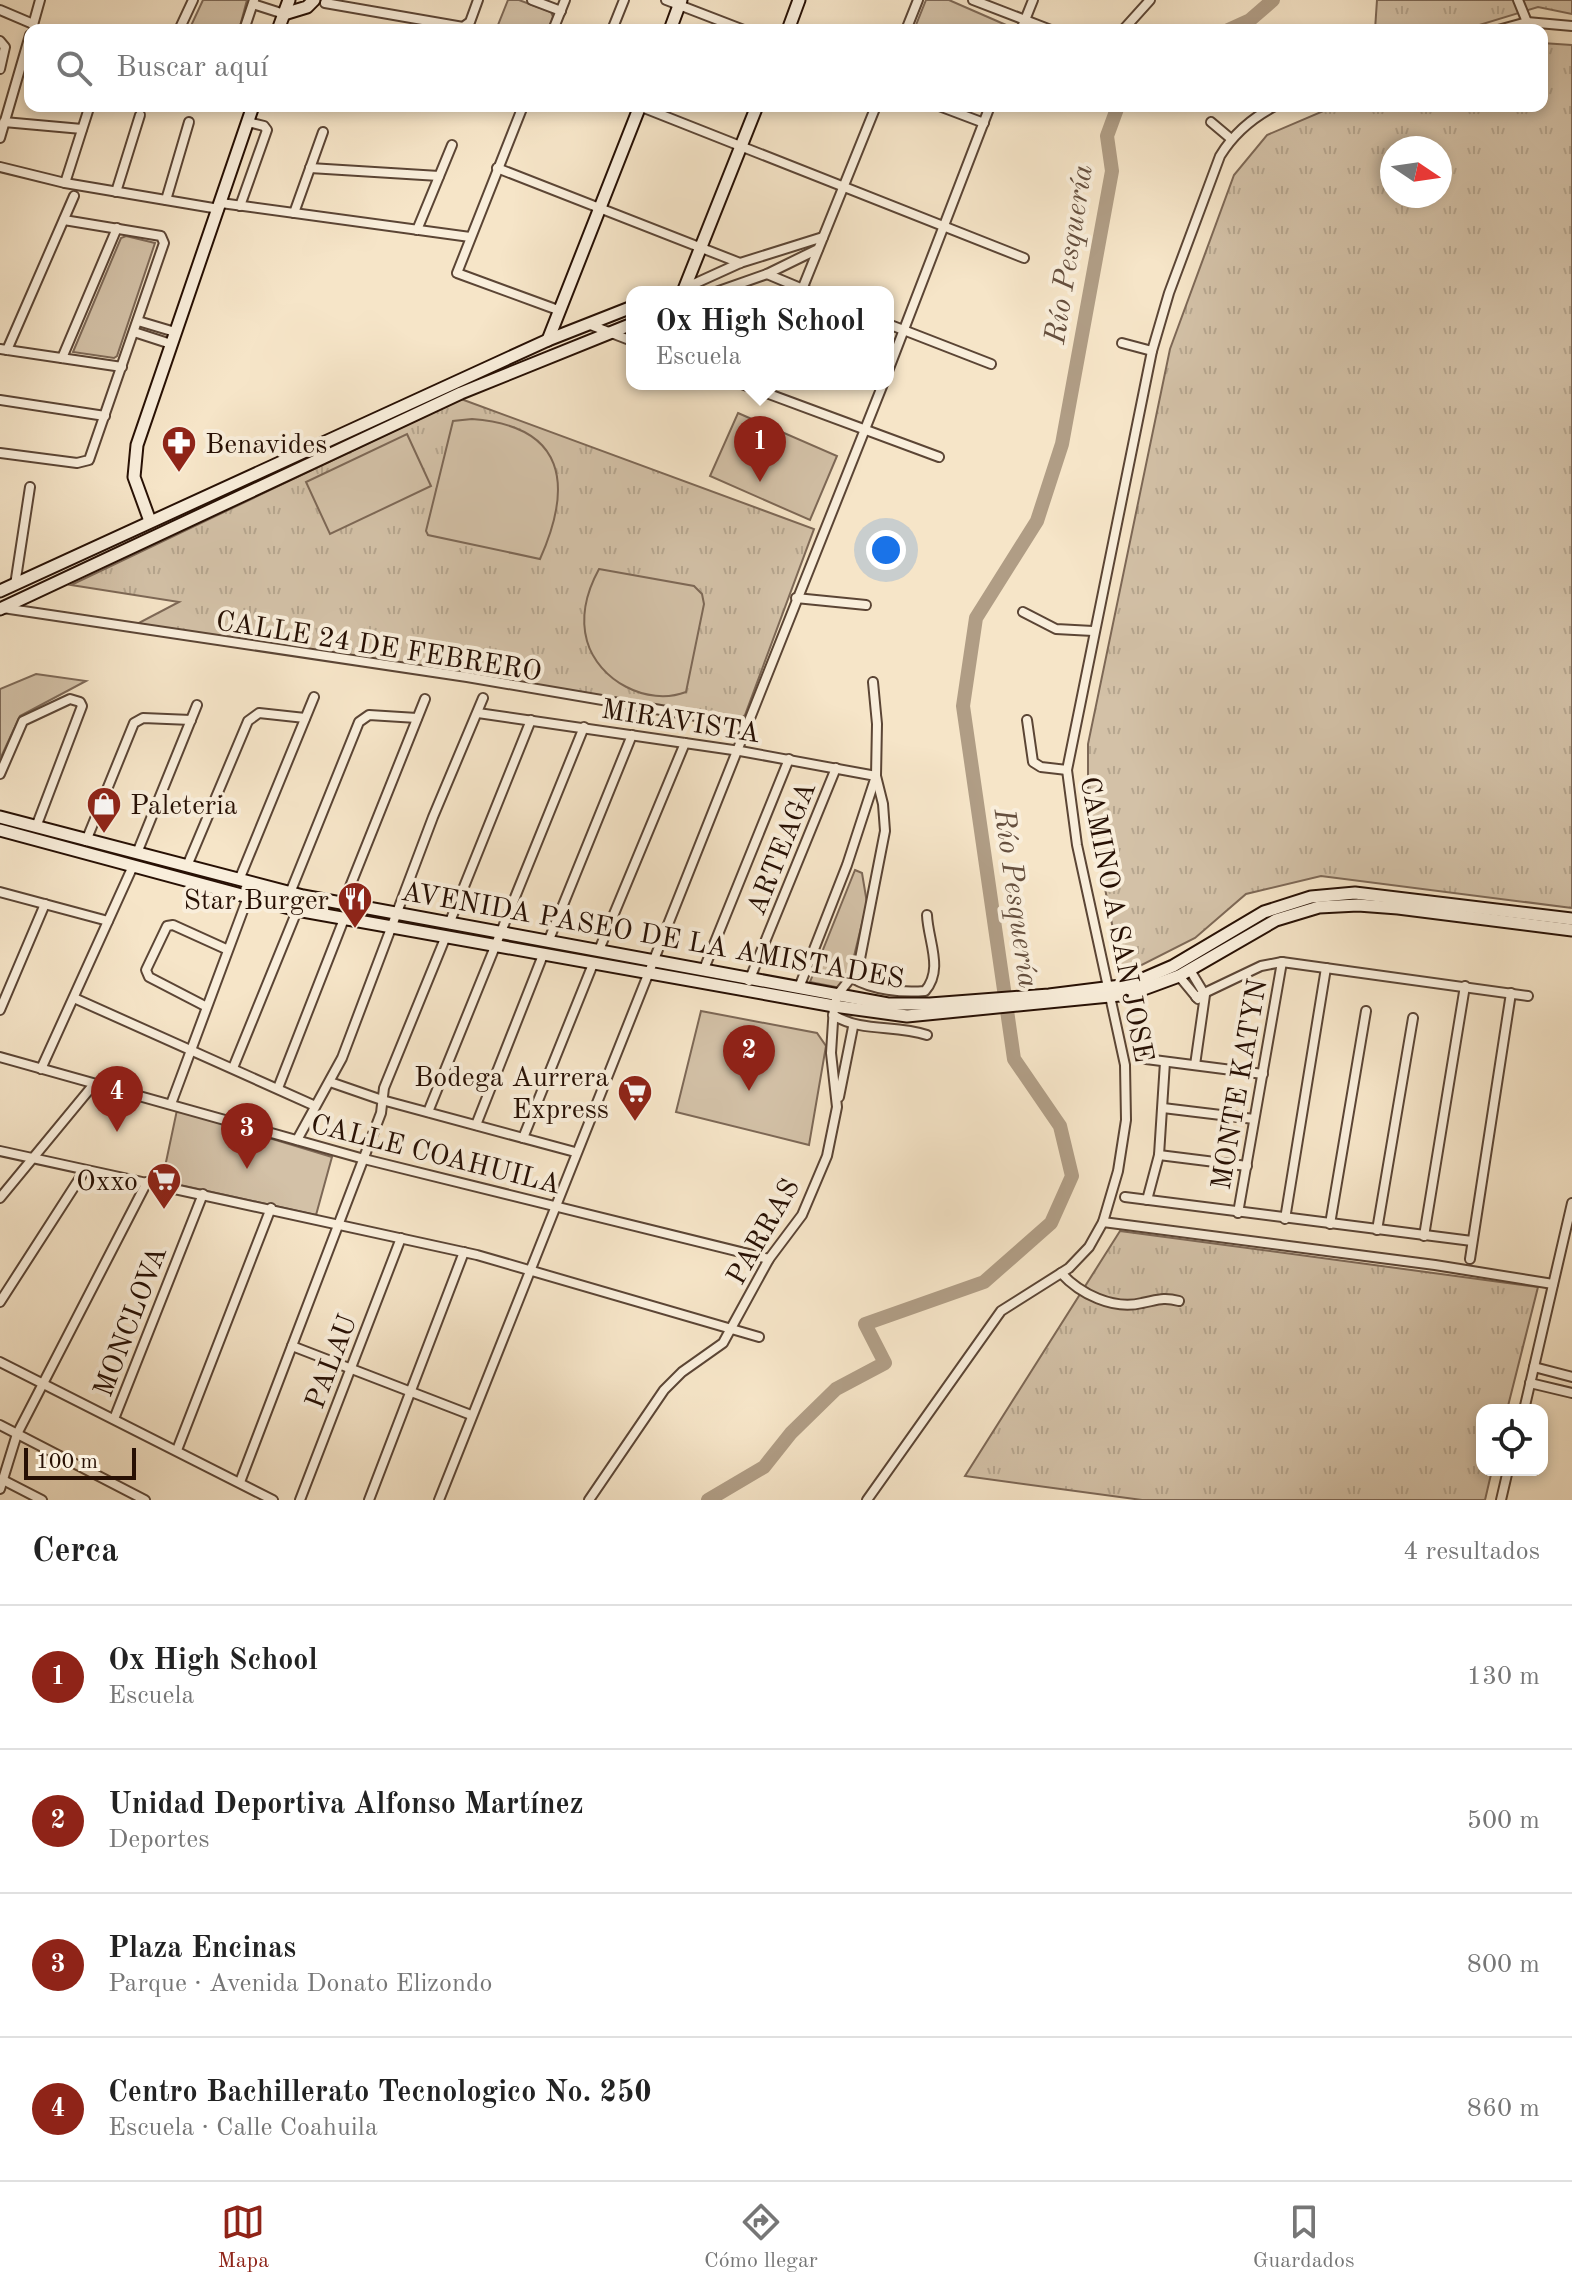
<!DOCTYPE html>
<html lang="es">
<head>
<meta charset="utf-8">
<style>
  :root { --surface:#fff; --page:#f2f2f2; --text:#222; --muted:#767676; --line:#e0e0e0; --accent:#8f2418 }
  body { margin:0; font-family:"Old Standard TT",serif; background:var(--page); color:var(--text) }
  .controls { position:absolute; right:24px; bottom:24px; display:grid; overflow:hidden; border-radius:16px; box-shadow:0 4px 12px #0003 }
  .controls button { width:72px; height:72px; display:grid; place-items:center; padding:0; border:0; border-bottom:2px solid var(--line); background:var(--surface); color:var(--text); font:40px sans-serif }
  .compass { position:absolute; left:1380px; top:136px; width:72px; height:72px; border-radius:50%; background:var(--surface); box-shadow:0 4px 12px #0003; rotate:103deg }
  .scale { position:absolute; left:24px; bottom:20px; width:112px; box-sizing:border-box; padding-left:8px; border:4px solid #271004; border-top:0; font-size:22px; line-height:28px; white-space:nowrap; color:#271004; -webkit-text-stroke:6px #f9eedb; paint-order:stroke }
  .you { position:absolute; left:886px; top:550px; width:28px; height:28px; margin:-20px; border:6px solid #fff; border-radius:50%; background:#1a73e8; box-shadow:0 0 0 12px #1a73e833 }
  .badge { display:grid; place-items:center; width:52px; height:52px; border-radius:50%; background:var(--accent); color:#fff; font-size:26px; font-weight:700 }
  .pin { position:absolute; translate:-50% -66px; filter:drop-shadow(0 2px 4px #0008) }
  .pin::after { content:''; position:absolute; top:42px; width:28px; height:24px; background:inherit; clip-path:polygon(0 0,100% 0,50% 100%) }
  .popup { position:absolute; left:626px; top:286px; width:268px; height:104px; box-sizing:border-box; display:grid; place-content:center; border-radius:16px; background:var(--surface); filter:drop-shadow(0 2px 6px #0005); font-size:26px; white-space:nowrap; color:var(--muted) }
  .popup b { font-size:30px; color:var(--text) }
  .popup::after { content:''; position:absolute; left:50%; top:100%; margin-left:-16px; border:16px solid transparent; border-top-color:var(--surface) }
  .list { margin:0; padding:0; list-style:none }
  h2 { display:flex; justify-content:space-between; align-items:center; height:104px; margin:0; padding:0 32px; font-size:34px }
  h2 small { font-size:26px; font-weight:400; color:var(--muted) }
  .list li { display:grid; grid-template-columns:52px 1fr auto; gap:24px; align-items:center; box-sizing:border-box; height:144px; padding:0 32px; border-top:2px solid var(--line) }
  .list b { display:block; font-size:30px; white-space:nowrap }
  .list p { margin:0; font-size:26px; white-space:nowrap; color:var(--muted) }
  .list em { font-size:26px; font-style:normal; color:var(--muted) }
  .icon { flex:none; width:44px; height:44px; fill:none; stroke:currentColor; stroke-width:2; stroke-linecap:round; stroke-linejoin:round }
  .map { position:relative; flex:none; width:1572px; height:1500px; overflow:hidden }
  .search { position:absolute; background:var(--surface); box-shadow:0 4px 12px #0003; left:24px; right:24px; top:24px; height:88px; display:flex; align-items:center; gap:20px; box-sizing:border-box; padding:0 28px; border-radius:16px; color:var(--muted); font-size:30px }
  .sheet { height:680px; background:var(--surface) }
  nav { display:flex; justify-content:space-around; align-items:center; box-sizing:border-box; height:112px; border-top:2px solid var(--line); background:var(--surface); font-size:22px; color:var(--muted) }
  nav a { display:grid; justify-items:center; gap:4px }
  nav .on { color:var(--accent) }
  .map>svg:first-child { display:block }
</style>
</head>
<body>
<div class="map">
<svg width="1572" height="1500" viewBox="0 0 1572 1500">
  <defs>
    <pattern id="grass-tufts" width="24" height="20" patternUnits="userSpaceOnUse" patternTransform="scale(2)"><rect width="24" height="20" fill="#d3c1a7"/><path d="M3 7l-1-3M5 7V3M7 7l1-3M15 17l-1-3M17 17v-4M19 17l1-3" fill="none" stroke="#b5a58e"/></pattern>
  </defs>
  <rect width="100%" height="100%" fill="#f6e5c8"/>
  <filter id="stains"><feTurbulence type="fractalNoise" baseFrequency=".0025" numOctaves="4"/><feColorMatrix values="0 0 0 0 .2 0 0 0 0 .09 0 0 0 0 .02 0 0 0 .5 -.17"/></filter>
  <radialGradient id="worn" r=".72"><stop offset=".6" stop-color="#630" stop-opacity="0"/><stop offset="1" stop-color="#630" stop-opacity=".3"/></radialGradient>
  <g fill="url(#grass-tufts)" stroke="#7d6856" stroke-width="2" fill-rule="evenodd">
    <path d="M1377,0H1572V14L1538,7L1463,30H1375Z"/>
    <path d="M1542,43L1572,45V908L1321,876L1246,894L1195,938L1122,975L1088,802V744L1170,349L1234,175L1267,135L1335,106H1542ZM1440,148V196H1392V148Z"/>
    <path d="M461,399L814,529L745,715L739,720L133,626L179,602L71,585Z"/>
    <path d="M1120,1231L1538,1287L1507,1410H1482V1470H1492L1485,1500H1142L965,1476Z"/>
  </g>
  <g fill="#d3c1a7" stroke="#7d6856" stroke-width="2">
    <path d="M203,0H247L239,30H189Z"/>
    <path d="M508,0H519L551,12L553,17L549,30H496Z"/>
    <path d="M926,0H949L1013,28L914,30Z"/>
    <path d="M126,236L155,243L117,356L114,358L73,352L121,238Z"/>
    <path d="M738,413L837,456L810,520L710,476Z"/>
    <path d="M472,419C566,426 573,485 540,559L428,535L426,531L453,421Z"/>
    <path d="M407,434L431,486L330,534L306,482Z"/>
    <path d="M599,569L694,586L702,594L704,604L686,692C647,707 598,680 587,641C580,616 587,591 599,569Z"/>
    <path d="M36,674L86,681L20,716L0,759V689Z"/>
    <path d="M855,870L862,873L867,903L846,989L810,982Z"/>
    <path d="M701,1011L817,1033L826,1046L809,1145L676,1112Z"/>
    <path d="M177,1110L332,1157L316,1215L162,1181Z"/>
  </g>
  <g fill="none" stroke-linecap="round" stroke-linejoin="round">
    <g stroke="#b09d85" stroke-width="14">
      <path d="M1228,30L1250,20L1273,0"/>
      <path d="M708,1500L764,1467L791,1433L836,1389L885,1363L865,1324L984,1282L1051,1223L1072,1176L1060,1126L1014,1059L963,706L976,618L1037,521L1062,444L1112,171L1107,136L1118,106"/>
    </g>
    <defs>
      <g id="street">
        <path d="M532,0L561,11"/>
        <path d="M666,0L744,30"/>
        <path d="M973,0L1051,30"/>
        <path d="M1518,0L1527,22"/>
        <path d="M325,3L463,27L470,22L478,0"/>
        <path d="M253,4L284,14"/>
        <path d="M0,10L33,24"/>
        <path d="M33,25L40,0"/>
        <path d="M179,30L193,0"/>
        <path d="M244,30L254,0"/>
        <path d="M553,30L565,0"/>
        <path d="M612,30L624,0"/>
        <path d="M906,30L918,0"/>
        <path d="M1021,30L1033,0"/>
        <path d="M1123,30L1150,0"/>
        <path d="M1498,30L1527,22L1572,26"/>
        <path d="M0,41L5,47L0,69"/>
        <path d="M523,106L457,273L558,310"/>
        <path d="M639,106L1024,258"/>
        <path d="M939,106L984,123"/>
        <path d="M4,122L82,129"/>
        <path d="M1211,122L1230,138"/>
        <path d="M0,138L30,35"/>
        <path d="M0,167L65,183L219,209"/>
        <path d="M310,168L439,176"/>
        <path d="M497,168L740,263"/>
        <path d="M65,183L89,108"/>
        <path d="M116,192L140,115"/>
        <path d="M166,200L189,122"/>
        <path d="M221,203L470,237"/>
        <path d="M240,206L267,130L264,126L248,122"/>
        <path d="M294,213L323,132"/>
        <path d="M417,230L452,145"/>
        <path d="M767,274L810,292"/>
        <path d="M685,288L740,263L823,237"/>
        <path d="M716,292L767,274L818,249"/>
        <path d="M801,292L876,106"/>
        <path d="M138,321L175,332"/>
        <path d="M588,324L632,341"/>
        <path d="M888,324L991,364"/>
        <path d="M134,332L171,344"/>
        <path d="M1122,343L1152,351"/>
        <path d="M0,349L122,367"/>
        <path d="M7,350L74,196"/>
        <path d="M62,358L117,228"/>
        <path d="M888,371L990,106"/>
        <path d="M742,384L939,457"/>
        <path d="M0,400L105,416"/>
        <path d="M0,453L77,463L89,460L164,243L161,236L64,220"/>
        <path d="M15,585L30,487"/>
        <path d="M796,598L866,605"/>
        <path d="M3,608L467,677L749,725"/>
        <path d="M1023,612L1056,629L1093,631"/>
        <path d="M478,713L740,751L876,776L847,865L800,985"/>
        <path d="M1027,720L1033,762L1041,767L1067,770"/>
        <path d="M0,774L23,721L70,699L80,702L82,706L36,827"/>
        <path d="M86,841L134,723L143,718L191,720"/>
        <path d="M137,853L197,705"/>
        <path d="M187,866L248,721L259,713L305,718"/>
        <path d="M239,880L314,697"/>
        <path d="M0,892L108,921"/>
        <path d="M290,893L359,722L369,715L417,718"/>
        <path d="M343,904L425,699"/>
        <path d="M449,924L531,720"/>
        <path d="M548,942L632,735"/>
        <path d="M599,950L685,743"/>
        <path d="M704,969L789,759"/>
        <path d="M1190,970L1205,995L1195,1065"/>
        <path d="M1179,976L1198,999"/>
        <path d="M852,978C873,990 902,993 925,991C944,969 928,941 927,915"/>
        <path d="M749,981L836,768"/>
        <path d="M1196,997L1261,966L1282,962L1528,996"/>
        <path d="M74,998L313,1105"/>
        <path d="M205,1006L149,977L146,970L167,926L173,925L226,949"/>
        <path d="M0,1010L45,904"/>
        <path d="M833,1015C863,1033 894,1024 927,1035"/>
        <path d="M0,1057L364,1159L769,1259"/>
        <path d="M1146,1059L1263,1074"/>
        <path d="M233,1068L303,896"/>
        <path d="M41,1069L133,866"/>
        <path d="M330,1082L382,1100L575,1152"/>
        <path d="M278,1088L344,919"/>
        <path d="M839,1097L853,1027"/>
        <path d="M171,1104L248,897"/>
        <path d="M1163,1108L1254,1119"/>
        <path d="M428,1112L584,727"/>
        <path d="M476,1125L543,955"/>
        <path d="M523,1138L593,964"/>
        <path d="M297,1140L342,1058L433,817L483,698"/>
        <path d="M0,1151L477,1255L759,1337"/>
        <path d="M1159,1155L1247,1166"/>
        <path d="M1125,1197L1472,1241"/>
        <path d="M0,1198L94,1084"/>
        <path d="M1147,1200L1159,1155L1165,1062"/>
        <path d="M1238,1213L1282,962"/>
        <path d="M1285,1219L1326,968"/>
        <path d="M1103,1222L1435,1265L1553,1284"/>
        <path d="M1330,1224L1366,1011"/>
        <path d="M1377,1230L1413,1018"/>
        <path d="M1424,1236L1465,986"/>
        <path d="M1470,1259L1511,993"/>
        <path d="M1061,1273C1080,1294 1113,1310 1142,1303C1158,1300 1163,1297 1179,1301"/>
        <path d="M0,1302L85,1170"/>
        <path d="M292,1346L471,1415"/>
        <path d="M0,1362L273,1500"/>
        <path d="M1534,1367L1572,1377"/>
        <path d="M1530,1383L1572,1393"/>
        <path d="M1524,1410L1572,1203"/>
        <path d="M114,1419L203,1194"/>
        <path d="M0,1425L145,1500"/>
        <path d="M177,1450L271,1208"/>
        <path d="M3,1480L42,1500"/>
        <path d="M240,1482L381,1113L384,1088L446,936"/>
        <path d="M0,1489L17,1434L147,1182"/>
        <path d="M300,1500L401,1238"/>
        <path d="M369,1500L464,1252"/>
        <path d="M439,1500L883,384"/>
        <path d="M589,1500L664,1390L682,1372L723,1343L769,1259L802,1215L827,1156L837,1107L831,1053L834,1006L838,994L858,969L885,831L883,804L876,776L877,724L873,682"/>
        <path d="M867,1500L1001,1311L1069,1268L1089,1247L1103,1222L1118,1171L1126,1120L1125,1065L1077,845L1067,770L1152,351L1169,293L1220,156C1234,133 1252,118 1275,106"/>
        <path d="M1501,1500L1508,1470"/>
      </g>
      <g id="secondary">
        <path d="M284,14L307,7L314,0"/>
        <path d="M278,30L289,0"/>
        <path d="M670,30L681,0"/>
        <path d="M788,30L799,0"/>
        <path d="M683,292L757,106"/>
        <path d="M548,340L640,106"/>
        <path d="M150,521L134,477L137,445L253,106"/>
        <path d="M0,591L548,340L632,307"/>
        <path d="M0,609L461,393L632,324"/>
        <path d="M0,817L303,896L888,1004H930L1049,995L1129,985L1173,966L1264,912L1311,897L1355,893L1572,919"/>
        <path d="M0,830L297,910L834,1006L907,1016L1130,994L1179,976L1276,920L1319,907L1358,905L1398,908L1572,930"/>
      </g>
    </defs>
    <use href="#street" stroke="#5b4535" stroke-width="12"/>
    <use href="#secondary" stroke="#271004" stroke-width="15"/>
    <use href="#street" stroke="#f9eedb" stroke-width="8"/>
    <use href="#secondary" stroke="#f9eedb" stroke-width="11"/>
  </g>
  <defs>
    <symbol id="pharmacy-pin" viewBox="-11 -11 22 30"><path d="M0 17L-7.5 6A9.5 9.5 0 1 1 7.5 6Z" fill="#8f2418" stroke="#f9eedb"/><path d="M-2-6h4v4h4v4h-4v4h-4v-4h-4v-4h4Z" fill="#fff"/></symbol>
    <symbol id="shop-pin" viewBox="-11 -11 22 30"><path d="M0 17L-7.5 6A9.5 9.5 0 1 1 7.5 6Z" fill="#8f2418" stroke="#f9eedb"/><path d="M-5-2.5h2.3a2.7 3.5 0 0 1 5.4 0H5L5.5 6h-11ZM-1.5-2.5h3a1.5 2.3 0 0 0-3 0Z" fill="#fff"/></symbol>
    <symbol id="restaurant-pin" viewBox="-11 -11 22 30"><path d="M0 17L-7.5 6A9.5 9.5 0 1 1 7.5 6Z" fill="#8f2418" stroke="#f9eedb"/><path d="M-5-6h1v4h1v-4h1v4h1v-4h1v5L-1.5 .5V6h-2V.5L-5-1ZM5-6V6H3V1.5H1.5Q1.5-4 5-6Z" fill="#fff"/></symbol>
    <symbol id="supermarket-pin" viewBox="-11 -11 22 30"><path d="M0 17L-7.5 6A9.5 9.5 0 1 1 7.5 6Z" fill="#8f2418" stroke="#f9eedb"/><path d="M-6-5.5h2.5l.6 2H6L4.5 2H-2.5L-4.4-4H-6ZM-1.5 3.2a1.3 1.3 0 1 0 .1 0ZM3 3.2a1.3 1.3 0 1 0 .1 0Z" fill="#fff"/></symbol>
  </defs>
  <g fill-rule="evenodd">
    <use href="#pharmacy-pin" x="159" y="423" width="40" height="54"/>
    <use href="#shop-pin" x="84" y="784" width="40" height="54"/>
    <use href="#restaurant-pin" x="335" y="879" width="40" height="54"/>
    <use href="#supermarket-pin" x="615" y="1072" width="40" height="54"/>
    <use href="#supermarket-pin" x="144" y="1160" width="40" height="54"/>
  </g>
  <g text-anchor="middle" stroke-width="8" stroke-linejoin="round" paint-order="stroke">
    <g font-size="28" fill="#271004" stroke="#f9eedb" text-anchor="end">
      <text x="205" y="453" text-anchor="start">Benavides</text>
      <text x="130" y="814" text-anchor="start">Paleteria</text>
      <text x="329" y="909">Star Burger</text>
      <text x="609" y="1086">Bodega Aurrera<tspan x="609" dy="32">Express</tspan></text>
      <text x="138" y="1190">Oxxo</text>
    </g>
    <g font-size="28" fill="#271004" stroke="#f9eedb">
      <text transform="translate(379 645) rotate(9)" y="10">CALLE 24 DE FEBRERO</text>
      <text transform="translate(681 720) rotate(9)" y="10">MIRAVISTA</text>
      <text transform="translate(780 848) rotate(-68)" y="10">ARTEAGA</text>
      <text transform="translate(1118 919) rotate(79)" y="10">CAMINO A SAN JOSE</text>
      <text transform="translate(653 934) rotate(10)" y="10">AVENIDA PASEO DE LA AMISTADES</text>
      <text transform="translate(1238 1084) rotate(-80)" y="10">MONTE KATYN</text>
      <text transform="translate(436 1153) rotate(14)" y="10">CALLE COAHUILA</text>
      <text transform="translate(762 1231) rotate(-60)" y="10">PARRAS</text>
      <text transform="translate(129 1321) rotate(-69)" y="10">MONCLOVA</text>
      <text transform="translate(330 1361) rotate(-69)" y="10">PALAU</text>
    </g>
    <g font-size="30" font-style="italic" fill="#654f3e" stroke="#f9eedb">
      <text transform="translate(1068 254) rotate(-81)" y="10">Río Pesquería</text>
      <text transform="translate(1017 898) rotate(82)" y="10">Río Pesquería</text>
    </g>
  </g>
  <rect width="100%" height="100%" filter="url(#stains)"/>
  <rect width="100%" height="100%" fill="url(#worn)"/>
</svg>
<div class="controls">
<button><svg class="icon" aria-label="locate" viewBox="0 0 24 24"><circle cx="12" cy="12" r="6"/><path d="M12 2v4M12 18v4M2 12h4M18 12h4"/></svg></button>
</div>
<svg class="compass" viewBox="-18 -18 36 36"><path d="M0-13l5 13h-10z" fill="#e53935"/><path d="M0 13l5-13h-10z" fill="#767676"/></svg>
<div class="scale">100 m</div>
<div class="you"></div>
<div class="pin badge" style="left:760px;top:482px">1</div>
<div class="popup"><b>Ox High School</b>Escuela</div>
<div class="pin badge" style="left:749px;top:1091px">2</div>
<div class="pin badge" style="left:247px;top:1169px">3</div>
<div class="pin badge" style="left:117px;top:1132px">4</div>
<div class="search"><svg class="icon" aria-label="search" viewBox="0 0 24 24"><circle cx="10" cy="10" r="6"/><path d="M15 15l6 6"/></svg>Buscar aquí</div>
</div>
<section class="sheet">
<h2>Cerca<small>4 resultados</small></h2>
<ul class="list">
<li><span class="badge">1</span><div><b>Ox High School</b><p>Escuela</p></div><em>130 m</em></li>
<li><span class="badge">2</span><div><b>Unidad Deportiva Alfonso Martínez</b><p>Deportes</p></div><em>500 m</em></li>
<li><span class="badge">3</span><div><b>Plaza Encinas</b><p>Parque · Avenida Donato Elizondo</p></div><em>800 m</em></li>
<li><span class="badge">4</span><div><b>Centro Bachillerato Tecnologico No. 250</b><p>Escuela · Calle Coahuila</p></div><em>860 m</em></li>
</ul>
</section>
<nav>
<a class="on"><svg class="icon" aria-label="map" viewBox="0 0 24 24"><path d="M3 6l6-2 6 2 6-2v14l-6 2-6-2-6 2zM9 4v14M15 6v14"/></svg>Mapa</a>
<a><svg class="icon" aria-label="directions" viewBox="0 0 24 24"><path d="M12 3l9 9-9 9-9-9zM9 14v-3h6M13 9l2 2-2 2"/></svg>Cómo llegar</a>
<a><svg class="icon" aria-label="saved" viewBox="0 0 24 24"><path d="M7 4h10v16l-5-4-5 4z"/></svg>Guardados</a>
</nav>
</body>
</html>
